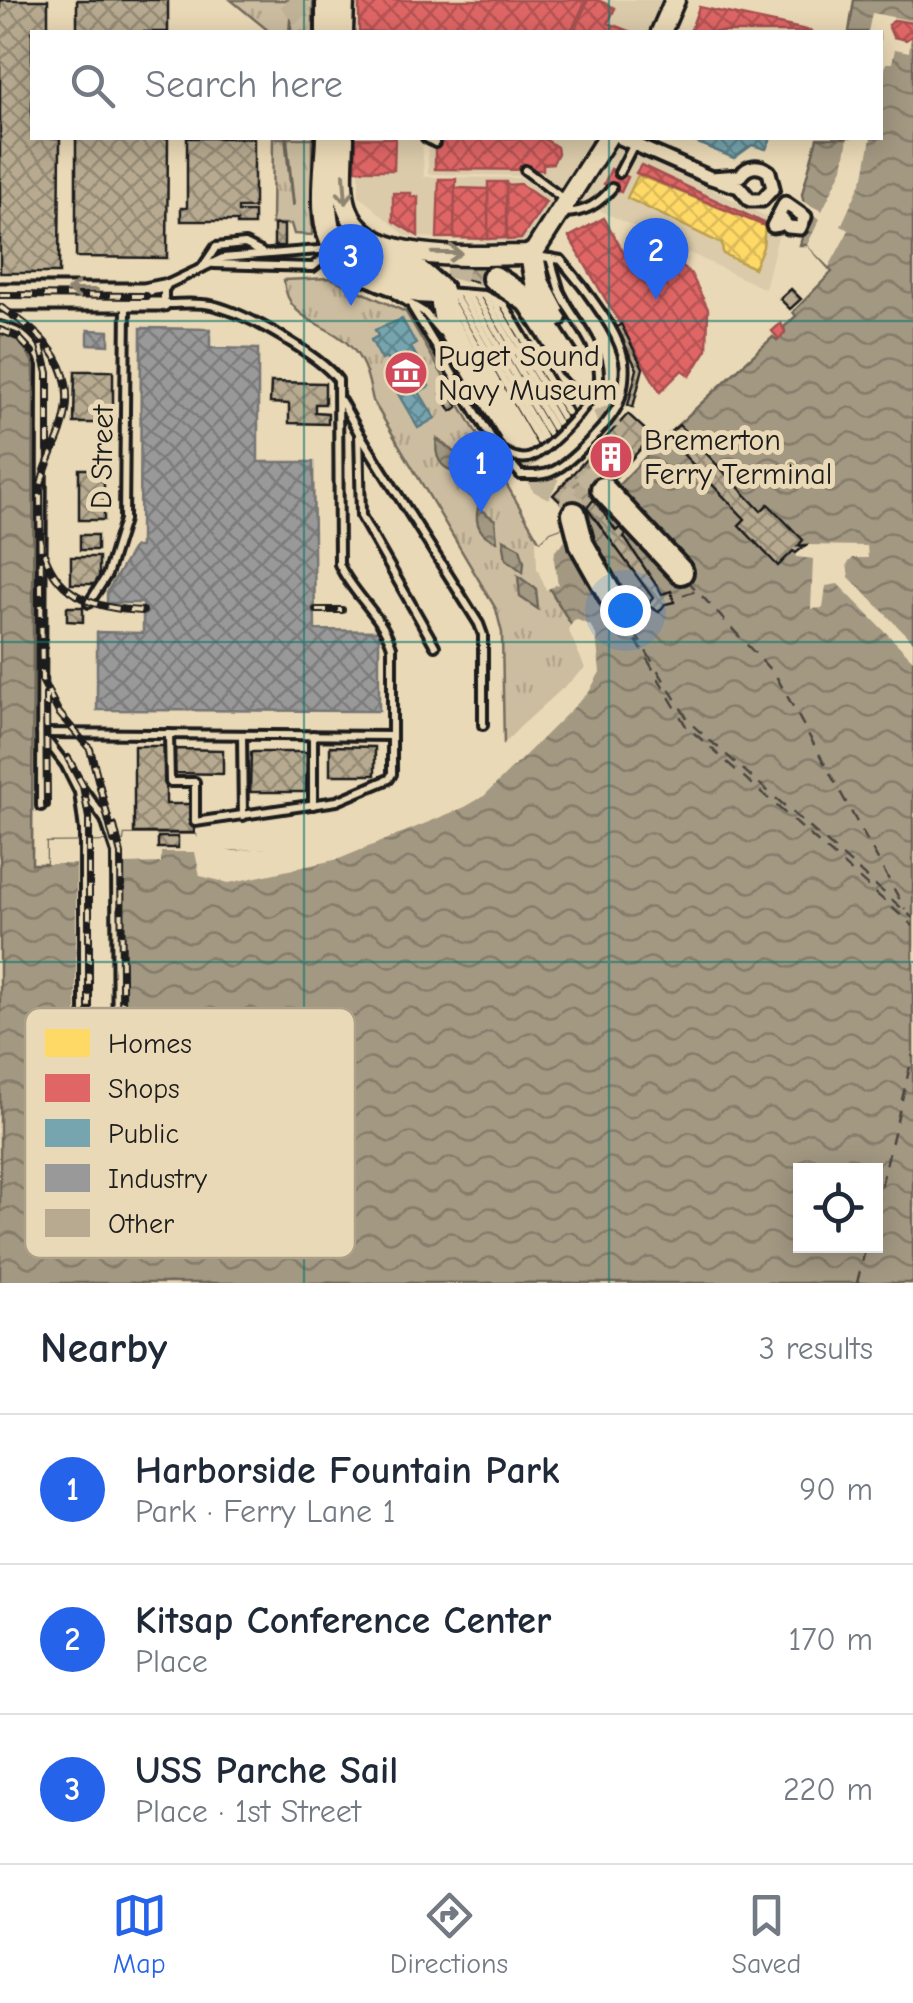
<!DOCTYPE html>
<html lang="en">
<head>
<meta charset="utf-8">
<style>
  :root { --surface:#fff; --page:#f2f2f3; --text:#1f2937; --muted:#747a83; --line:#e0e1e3; --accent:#2563eb }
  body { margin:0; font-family:"Comic Neue",sans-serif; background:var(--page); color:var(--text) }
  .controls { position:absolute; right:30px; bottom:30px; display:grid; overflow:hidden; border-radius:0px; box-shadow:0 5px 25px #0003 }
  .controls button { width:90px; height:90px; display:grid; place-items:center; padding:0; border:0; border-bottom:2px solid var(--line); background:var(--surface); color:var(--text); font:50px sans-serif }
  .you { position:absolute; left:625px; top:610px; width:35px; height:35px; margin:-25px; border:8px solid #fff; border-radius:50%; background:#1a73e8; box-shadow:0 0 0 15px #1a73e833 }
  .badge { display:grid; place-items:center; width:65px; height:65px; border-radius:50%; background:var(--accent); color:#fff; font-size:32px; font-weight:700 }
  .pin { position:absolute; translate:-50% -82px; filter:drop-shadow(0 2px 5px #0008) }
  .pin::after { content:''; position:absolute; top:52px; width:35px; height:30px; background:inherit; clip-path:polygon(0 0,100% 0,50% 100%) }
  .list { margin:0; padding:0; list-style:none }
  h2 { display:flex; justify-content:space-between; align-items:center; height:130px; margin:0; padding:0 40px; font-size:42px }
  h2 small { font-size:32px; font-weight:400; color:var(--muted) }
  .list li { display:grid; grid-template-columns:65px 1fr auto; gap:30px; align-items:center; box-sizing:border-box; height:150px; padding:0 40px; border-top:2px solid var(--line) }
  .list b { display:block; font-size:38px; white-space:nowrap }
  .list p { margin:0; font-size:32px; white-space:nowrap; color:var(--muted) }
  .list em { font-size:32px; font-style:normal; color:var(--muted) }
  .icon { flex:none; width:55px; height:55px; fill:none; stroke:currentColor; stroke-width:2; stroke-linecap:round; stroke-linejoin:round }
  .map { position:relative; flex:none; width:913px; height:1283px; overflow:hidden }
  .search { position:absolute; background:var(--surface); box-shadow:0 5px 25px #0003; left:30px; right:30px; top:30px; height:110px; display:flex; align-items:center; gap:25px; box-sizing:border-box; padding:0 35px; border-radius:0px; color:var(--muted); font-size:38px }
  .sheet { height:580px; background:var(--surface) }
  nav { display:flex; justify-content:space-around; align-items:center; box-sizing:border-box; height:140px; border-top:2px solid var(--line); background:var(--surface); font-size:28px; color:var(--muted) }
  nav a { display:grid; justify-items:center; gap:5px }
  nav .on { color:var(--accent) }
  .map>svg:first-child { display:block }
</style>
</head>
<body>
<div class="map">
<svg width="913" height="1283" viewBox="0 0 913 1283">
  <defs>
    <pattern id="grass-tufts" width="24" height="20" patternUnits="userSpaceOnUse" patternTransform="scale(2.5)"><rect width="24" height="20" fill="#ccbda0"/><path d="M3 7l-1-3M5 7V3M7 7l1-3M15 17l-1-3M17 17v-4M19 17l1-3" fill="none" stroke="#afa289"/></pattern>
    <pattern id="water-waves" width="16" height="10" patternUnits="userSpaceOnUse" patternTransform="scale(2.5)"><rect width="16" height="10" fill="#a39882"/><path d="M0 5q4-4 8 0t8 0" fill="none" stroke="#847b6a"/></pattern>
    <pattern id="homes-cross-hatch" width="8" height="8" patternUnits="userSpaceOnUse" patternTransform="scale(2.5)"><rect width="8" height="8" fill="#ffd966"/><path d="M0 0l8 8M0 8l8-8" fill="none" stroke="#daba58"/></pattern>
    <pattern id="shops-cross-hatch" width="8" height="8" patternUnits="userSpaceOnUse" patternTransform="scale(2.5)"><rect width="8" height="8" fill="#e06666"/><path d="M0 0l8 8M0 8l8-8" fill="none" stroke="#b55353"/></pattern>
    <pattern id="public-cross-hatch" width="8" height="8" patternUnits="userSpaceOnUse" patternTransform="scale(2.5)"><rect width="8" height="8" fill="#76a5af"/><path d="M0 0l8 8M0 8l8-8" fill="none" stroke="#60868e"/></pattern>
    <pattern id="industry-cross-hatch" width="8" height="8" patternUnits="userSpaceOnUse" patternTransform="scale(2.5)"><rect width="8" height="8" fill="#999"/><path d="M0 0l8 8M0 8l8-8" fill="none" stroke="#7c7c7c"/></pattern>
    <pattern id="building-cross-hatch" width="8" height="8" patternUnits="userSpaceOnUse" patternTransform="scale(2.5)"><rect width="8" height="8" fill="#b7aa90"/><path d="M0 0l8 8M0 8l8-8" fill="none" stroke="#948a75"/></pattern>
  </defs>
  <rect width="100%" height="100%" fill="#ead9b6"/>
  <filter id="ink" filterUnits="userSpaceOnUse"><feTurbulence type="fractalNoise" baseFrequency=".01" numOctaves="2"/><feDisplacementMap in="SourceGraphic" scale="20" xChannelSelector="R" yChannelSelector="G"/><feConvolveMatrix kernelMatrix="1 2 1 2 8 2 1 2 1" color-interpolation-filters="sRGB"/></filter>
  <g filter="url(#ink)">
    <g fill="#dbcbab">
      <path d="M358,0H663L647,32H358Z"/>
      <path d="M359,138H422L424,177L522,178L554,198L523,244L406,236L359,196Z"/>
      <path d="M428,138H609L781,224L765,289L528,176L428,174Z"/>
    </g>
    <g fill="url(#grass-tufts)" stroke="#746c5e" stroke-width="2.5">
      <path d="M231,0H313V32H270Z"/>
      <path d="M273,138H312V235L294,234L291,224H272Z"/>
      <path d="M331,278L406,312L540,542L548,586L574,629L589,672L504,747L502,633L496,609L373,401C369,382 366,364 353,349C329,321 287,324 284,280Z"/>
    </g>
    <g fill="url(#water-waves)" stroke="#6d6659" stroke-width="2.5" fill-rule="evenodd">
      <path d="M854,0H913V1283H0V333L22,342L34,365L32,864H47V843L124,842L125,835H196L197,848L208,853L338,846L461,795L589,672L574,629L548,586L540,542L551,532L586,519L666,436L773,337L777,340L785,332L784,327L796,316L793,312L832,272L808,245H800L807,220L802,194L817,138H880V32H849ZM800,1170H876V1246H800Z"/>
      <path d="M437,439L455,453L457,472C440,469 434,456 437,439Z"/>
      <path d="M462,470C479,475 486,487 482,503L466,493Z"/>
      <path d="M478,508L495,520L497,541C481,537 474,524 478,508Z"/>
      <path d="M503,539L520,548L524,562L523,572L506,559Z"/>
      <path d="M518,576L536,589L538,609L520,597Z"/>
    </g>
    <g fill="#ead9b6">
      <path d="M872,13L913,21L909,52L895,49L892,63H886L881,91L880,32H868Z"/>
      <path d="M848,138H871L864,176L841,226L849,230L829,267L807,245L820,219L800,208L798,199L822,211L843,168Z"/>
      <path d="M586,519L584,563L565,541L555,551L554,560L558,584L546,590L537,568L536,539L541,541L551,532Z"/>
      <path d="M806,545L867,546L868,558H853L847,564L849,577L913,642V660L838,584L826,586L823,608L811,609L813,559L797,557L796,553Z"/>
      <path d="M575,619L590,625L596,635L600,672L589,692L484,796L465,807L339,859L229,883L200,876L195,852H161V863L125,864L126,1253L76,1254V864H47V843L124,842L125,835H196L201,844L209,848L234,851L337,841L396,809L458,791L520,727L585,668L568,629Z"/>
    </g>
    <path fill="url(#homes-cross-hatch)" stroke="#bba050" stroke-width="2.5" d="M638,175L765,226L763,247L754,268L723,254L722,244L627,198Z"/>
    <g fill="url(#shops-cross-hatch)" stroke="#a55050" stroke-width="2.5">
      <path d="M359,0H586L571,32H359Z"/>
      <path d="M588,0H598L615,8L608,23L631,32H583L575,29Z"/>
      <path d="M699,7L811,31V32H690Z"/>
      <path d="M895,20L913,23V35L906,40L893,37L888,25Z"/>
      <path d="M356,138H395L394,170H356Z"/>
      <path d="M435,138H543L557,147L558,153L553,163L543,164V170L435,169Z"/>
      <path d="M641,165L764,223L765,226L636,173Z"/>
      <path d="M611,169L628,177L621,192L604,184Z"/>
      <path d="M439,179H456L454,238H437Z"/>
      <path d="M488,182H506V238L488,239Z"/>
      <path d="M520,184L546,202L521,239L507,240L506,185Z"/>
      <path d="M455,188L488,189V239L454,238Z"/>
      <path d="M393,193H411V197H418V236L393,221Z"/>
      <path d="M604,218L634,271L639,267V258L643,253L650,251L658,257L666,252L691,274L708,309L707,349L690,376L682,370L660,392L569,237Z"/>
      <path d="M781,323L785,332L779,339L772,331Z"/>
    </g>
    <g fill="url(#public-cross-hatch)" stroke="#5b7c83" stroke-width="2.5">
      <path d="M686,138H771L766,149L752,145L734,158Z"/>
      <path d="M402,319L416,344L411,347L423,368L415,372L418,377L423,375L429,386L419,392L435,418L418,428L397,392L411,384L405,375L399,379L386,358L382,360L371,340L378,336L375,330Z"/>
    </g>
    <g fill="url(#industry-cross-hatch)" stroke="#747474" stroke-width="2.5">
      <path d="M141,328L210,329V348L258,349V462H313L315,630L379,631V711L97,710V632L143,633V603H107V592L134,547H140Z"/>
      <path d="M88,330L109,331V345L88,344Z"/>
    </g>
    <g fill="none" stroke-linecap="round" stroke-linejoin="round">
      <g stroke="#6d6659" stroke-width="4">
        <path d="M290,32L292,1"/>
        <path d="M286,138L293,204"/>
      </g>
      <g stroke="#4b4740" stroke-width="2.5" stroke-dasharray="12 10" stroke-linecap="butt">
        <path d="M687,580L776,676L905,909"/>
        <path d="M683,595L696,591"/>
        <path d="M649,614L636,635L690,723L913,918"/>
        <path d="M625,621L686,726L913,926"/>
        <path d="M876,1207L913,1054"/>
        <path d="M857,1283L866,1246"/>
      </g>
    </g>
    <g fill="url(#building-cross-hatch)" stroke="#1c1c1c" stroke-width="2.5">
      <path d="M0,0H48V32H32V138H60L59,273H0Z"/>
      <rect x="77" y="0" width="91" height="32"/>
      <path d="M76,138H168L167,258L76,257Z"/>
      <path d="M187,138H254V208H238V212H254V225H237V221H181V208H187Z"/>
      <rect x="274" y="225" width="10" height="21"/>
      <path d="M463,260L490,261L484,284L459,278Z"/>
      <path d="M791,289L801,299L790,309L780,299Z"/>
      <path d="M621,324L643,368L633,407L628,405L637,369L616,328Z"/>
      <path d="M75,371H113V423H74Z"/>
      <path d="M271,382L325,383V404H315V412L328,413V424L289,423V404L270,403Z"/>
      <path d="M448,390L458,407L451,411L441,394Z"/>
      <path d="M628,414L652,436L578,519L553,495Z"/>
      <path d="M679,425L761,511L768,504L803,540L798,546L806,545L796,553L793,551L778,566L739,525L745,519L666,436Z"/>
      <path d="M468,447L478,466L471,470L461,451Z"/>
      <rect x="79" y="469" width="25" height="51"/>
      <path d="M594,499L616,531L623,525L628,532L624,537L662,594L671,591L674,602L665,604L659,612L647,605L653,598L587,508Z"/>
      <rect x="80" y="535" width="17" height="15"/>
      <rect x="71" y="557" width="28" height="27"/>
      <path d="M67,607H83V622L67,621Z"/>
      <path d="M134,746H166V804H194V833H134Z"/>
      <path d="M330,746L375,747V775H330Z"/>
      <path d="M175,749L223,750V774L174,773Z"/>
      <path d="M251,752H307L306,792H250Z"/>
      <rect x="158" y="837" width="20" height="11"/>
    </g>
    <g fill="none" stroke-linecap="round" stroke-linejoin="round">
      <g stroke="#c1b397" stroke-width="22" stroke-dasharray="22 11" stroke-linecap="butt">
        <path d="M289,0L316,32"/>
        <path d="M415,258L494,278"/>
        <path d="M520,448L541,483L572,498"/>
        <path d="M574,514L572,498C582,486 596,475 604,462C619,435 604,404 589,381"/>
      </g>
      <defs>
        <g id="lane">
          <path d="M426,138L435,143"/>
          <path d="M525,170L566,201"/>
          <path d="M619,173L634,144"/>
          <path d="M565,213C586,212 599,204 612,188"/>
          <path d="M537,256L561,260L583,287"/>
          <path d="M550,258L560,292L568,307"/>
          <path d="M214,264L313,267L330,253"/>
          <path d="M202,268L216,247L245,244L261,252"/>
          <path d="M446,292L484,295L504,305L567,412"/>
          <path d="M453,293L539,441"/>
          <path d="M461,294L543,437"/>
          <path d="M396,295L424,312L440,331"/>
          <path d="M468,295L548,432"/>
          <path d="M476,296L553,427"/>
          <path d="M484,296L557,422"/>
          <path d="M494,302L562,417"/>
          <path d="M453,306L533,445"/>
          <path d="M412,307L498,449L521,475"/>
          <path d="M0,326C22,331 36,343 42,365L41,806"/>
          <path d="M341,401L359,433L361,516L435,646"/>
          <path d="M359,433L479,624L483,635V725"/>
          <path d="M89,603L107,575L124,520L126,304"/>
          <path d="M41,733L64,763"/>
          <path d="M42,733L392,736"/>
          <path d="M169,734L170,782H195V822L337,801L389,779L392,774V647C382,615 352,594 339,564L338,380C318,354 244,312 211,305C196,302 180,304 164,304V286L223,258L331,249"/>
          <path d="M242,735L243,816"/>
          <path d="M313,735V805"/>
          <path d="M64,762L79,792L84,830V1245"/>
          <path d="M77,781L105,820L116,853L117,1104"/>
        </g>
        <g id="street">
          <path d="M620,138L711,178L739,187L750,200H762L773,188L769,172C759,164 748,165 740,176L711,178"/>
          <path d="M785,203L805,217L800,228L788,227L782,219L779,225L773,226Z"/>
          <path d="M0,290H144L164,286"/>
          <path d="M0,304H164"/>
        </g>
        <g id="secondary">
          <path d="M343,32L344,0"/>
          <path d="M661,32L675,0"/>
          <path d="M344,138C344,159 340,187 347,208C367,269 481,254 532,255L607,138"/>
        </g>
        <g id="highway">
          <path d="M328,32V0"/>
          <path d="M328,138C327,174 315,233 345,260C354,269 369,273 380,278C402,287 417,294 441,291"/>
          <path d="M329,232L420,273L441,291L446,322L520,448"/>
          <path d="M532,255L537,282L555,316"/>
          <path d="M494,278L530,302L570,364L589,381"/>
          <path d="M603,489L681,572"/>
          <path d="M574,514L582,545L621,614"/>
        </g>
      </defs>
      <use href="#lane" stroke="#1c1c1c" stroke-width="14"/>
      <use href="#street" stroke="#1c1c1c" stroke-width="19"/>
      <use href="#secondary" stroke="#1c1c1c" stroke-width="25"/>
      <use href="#highway" stroke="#1c1c1c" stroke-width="30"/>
      <use href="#lane" stroke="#ead9b6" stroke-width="6"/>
      <use href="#street" stroke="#ead9b6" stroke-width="11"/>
      <use href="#secondary" stroke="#ead9b6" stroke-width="18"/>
      <use href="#highway" stroke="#ead9b6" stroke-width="22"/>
      <defs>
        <g id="rail">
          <path d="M0,295L146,296"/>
          <path d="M0,307C47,336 82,371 61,431C54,452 43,468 40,491L42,680L59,713L90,749L114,841"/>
          <path d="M0,330L18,337L32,352"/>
          <path d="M41,346L48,373V450"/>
          <path d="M44,553C59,599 99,609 143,611"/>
          <path d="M316,610H342"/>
          <path d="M46,695L47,805"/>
          <path d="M68,758L83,786L89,818V1244"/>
          <path d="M114,826L121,854L123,1105"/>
        </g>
      </defs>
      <use href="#rail" stroke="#1c1c1c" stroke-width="8"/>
      <use href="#rail" stroke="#ead9b6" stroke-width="4" stroke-dasharray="11" stroke-linecap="butt"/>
      <defs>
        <g id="lane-bridge">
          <path d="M498,449C508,454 517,460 528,458C546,454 599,397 599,378C600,351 582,329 568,307"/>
          <path d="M521,475C531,475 542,476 551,472C569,465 608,424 617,407C623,396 626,373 624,361C619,334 598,308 583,287"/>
        </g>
      </defs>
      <use href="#lane-bridge" stroke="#1c1c1c" stroke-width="14" stroke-linecap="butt"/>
      <use href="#lane-bridge" stroke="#ead9b6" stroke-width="6"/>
    </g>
    <defs><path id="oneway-shaft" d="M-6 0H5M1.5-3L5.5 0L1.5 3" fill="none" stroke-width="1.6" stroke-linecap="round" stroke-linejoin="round" transform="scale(2.5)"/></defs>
    <g stroke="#8d8471">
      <use href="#oneway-shaft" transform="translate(345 189) rotate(86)"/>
      <use href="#oneway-shaft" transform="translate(447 253) rotate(1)"/>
      <use href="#oneway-shaft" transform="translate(82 290) rotate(-180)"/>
    </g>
  </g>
  <path fill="none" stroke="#0f766e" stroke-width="2.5" stroke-opacity="0.55" d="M304,0V32M609,0V32M304,138V1283M609,138V1283M0,321H913M0,642H913M0,962H913"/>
  <defs>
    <symbol id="museum-disc" viewBox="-11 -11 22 22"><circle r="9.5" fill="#d1495b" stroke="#ead9b6"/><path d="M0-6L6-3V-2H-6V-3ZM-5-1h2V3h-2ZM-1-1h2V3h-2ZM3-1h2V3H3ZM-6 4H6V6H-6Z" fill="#fff"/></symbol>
    <symbol id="building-disc" viewBox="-11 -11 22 22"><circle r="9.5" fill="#d1495b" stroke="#ead9b6"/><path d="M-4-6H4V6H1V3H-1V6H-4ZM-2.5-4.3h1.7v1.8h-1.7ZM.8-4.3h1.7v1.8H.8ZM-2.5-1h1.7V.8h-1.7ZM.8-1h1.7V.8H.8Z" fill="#fff"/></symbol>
  </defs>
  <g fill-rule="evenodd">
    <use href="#museum-disc" x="381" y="348" width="50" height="50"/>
    <use href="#building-disc" x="586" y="432" width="50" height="50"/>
  </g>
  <g text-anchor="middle" stroke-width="10" stroke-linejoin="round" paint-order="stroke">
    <g font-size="30" fill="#1c1c1c" stroke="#ead9b6" text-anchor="start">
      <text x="438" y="366">Puget Sound<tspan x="438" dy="34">Navy Museum</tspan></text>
      <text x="644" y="450">Bremerton<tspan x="644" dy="34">Ferry Terminal</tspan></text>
    </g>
    <g font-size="30" fill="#1c1c1c" stroke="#ead9b6">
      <text transform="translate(102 457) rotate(-89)" y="10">D Street</text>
    </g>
  </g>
  <rect x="25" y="1008" width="330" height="250" rx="15" fill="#ead9b6" stroke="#aca088" stroke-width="2.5"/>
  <rect x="45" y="1029" width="45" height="28" fill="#ffd966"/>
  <rect x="45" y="1074" width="45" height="28" fill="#e06666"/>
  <rect x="45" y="1119" width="45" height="28" fill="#76a5af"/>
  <rect x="45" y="1164" width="45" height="28" fill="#999"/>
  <rect x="45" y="1209" width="45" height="28" fill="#b7aa90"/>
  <g font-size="28" fill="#1c1c1c">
    <text x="108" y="1053">Homes</text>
    <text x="108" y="1098">Shops</text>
    <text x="108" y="1143">Public</text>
    <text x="108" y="1188">Industry</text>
    <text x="108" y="1233">Other</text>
  </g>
</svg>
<div class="controls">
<button><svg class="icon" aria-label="locate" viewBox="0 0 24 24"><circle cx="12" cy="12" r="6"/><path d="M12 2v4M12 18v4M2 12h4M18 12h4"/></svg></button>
</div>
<div class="you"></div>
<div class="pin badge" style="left:481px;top:513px">1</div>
<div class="pin badge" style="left:656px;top:300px">2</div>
<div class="pin badge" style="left:351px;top:306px">3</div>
<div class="search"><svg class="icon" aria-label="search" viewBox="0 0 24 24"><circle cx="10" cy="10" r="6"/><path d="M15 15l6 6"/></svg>Search here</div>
</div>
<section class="sheet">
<h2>Nearby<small>3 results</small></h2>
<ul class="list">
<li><span class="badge">1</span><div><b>Harborside Fountain Park</b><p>Park · Ferry Lane 1</p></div><em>90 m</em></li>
<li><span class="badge">2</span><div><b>Kitsap Conference Center</b><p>Place</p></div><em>170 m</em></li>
<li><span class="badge">3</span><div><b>USS Parche Sail</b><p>Place · 1st Street</p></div><em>220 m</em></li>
</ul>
</section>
<nav>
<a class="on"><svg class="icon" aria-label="map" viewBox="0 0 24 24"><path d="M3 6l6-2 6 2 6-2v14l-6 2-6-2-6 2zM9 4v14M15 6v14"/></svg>Map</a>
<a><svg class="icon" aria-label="directions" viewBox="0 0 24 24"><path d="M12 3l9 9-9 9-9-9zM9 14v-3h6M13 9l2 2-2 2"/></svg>Directions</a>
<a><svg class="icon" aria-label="saved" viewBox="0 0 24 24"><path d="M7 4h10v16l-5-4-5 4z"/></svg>Saved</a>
</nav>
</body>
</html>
